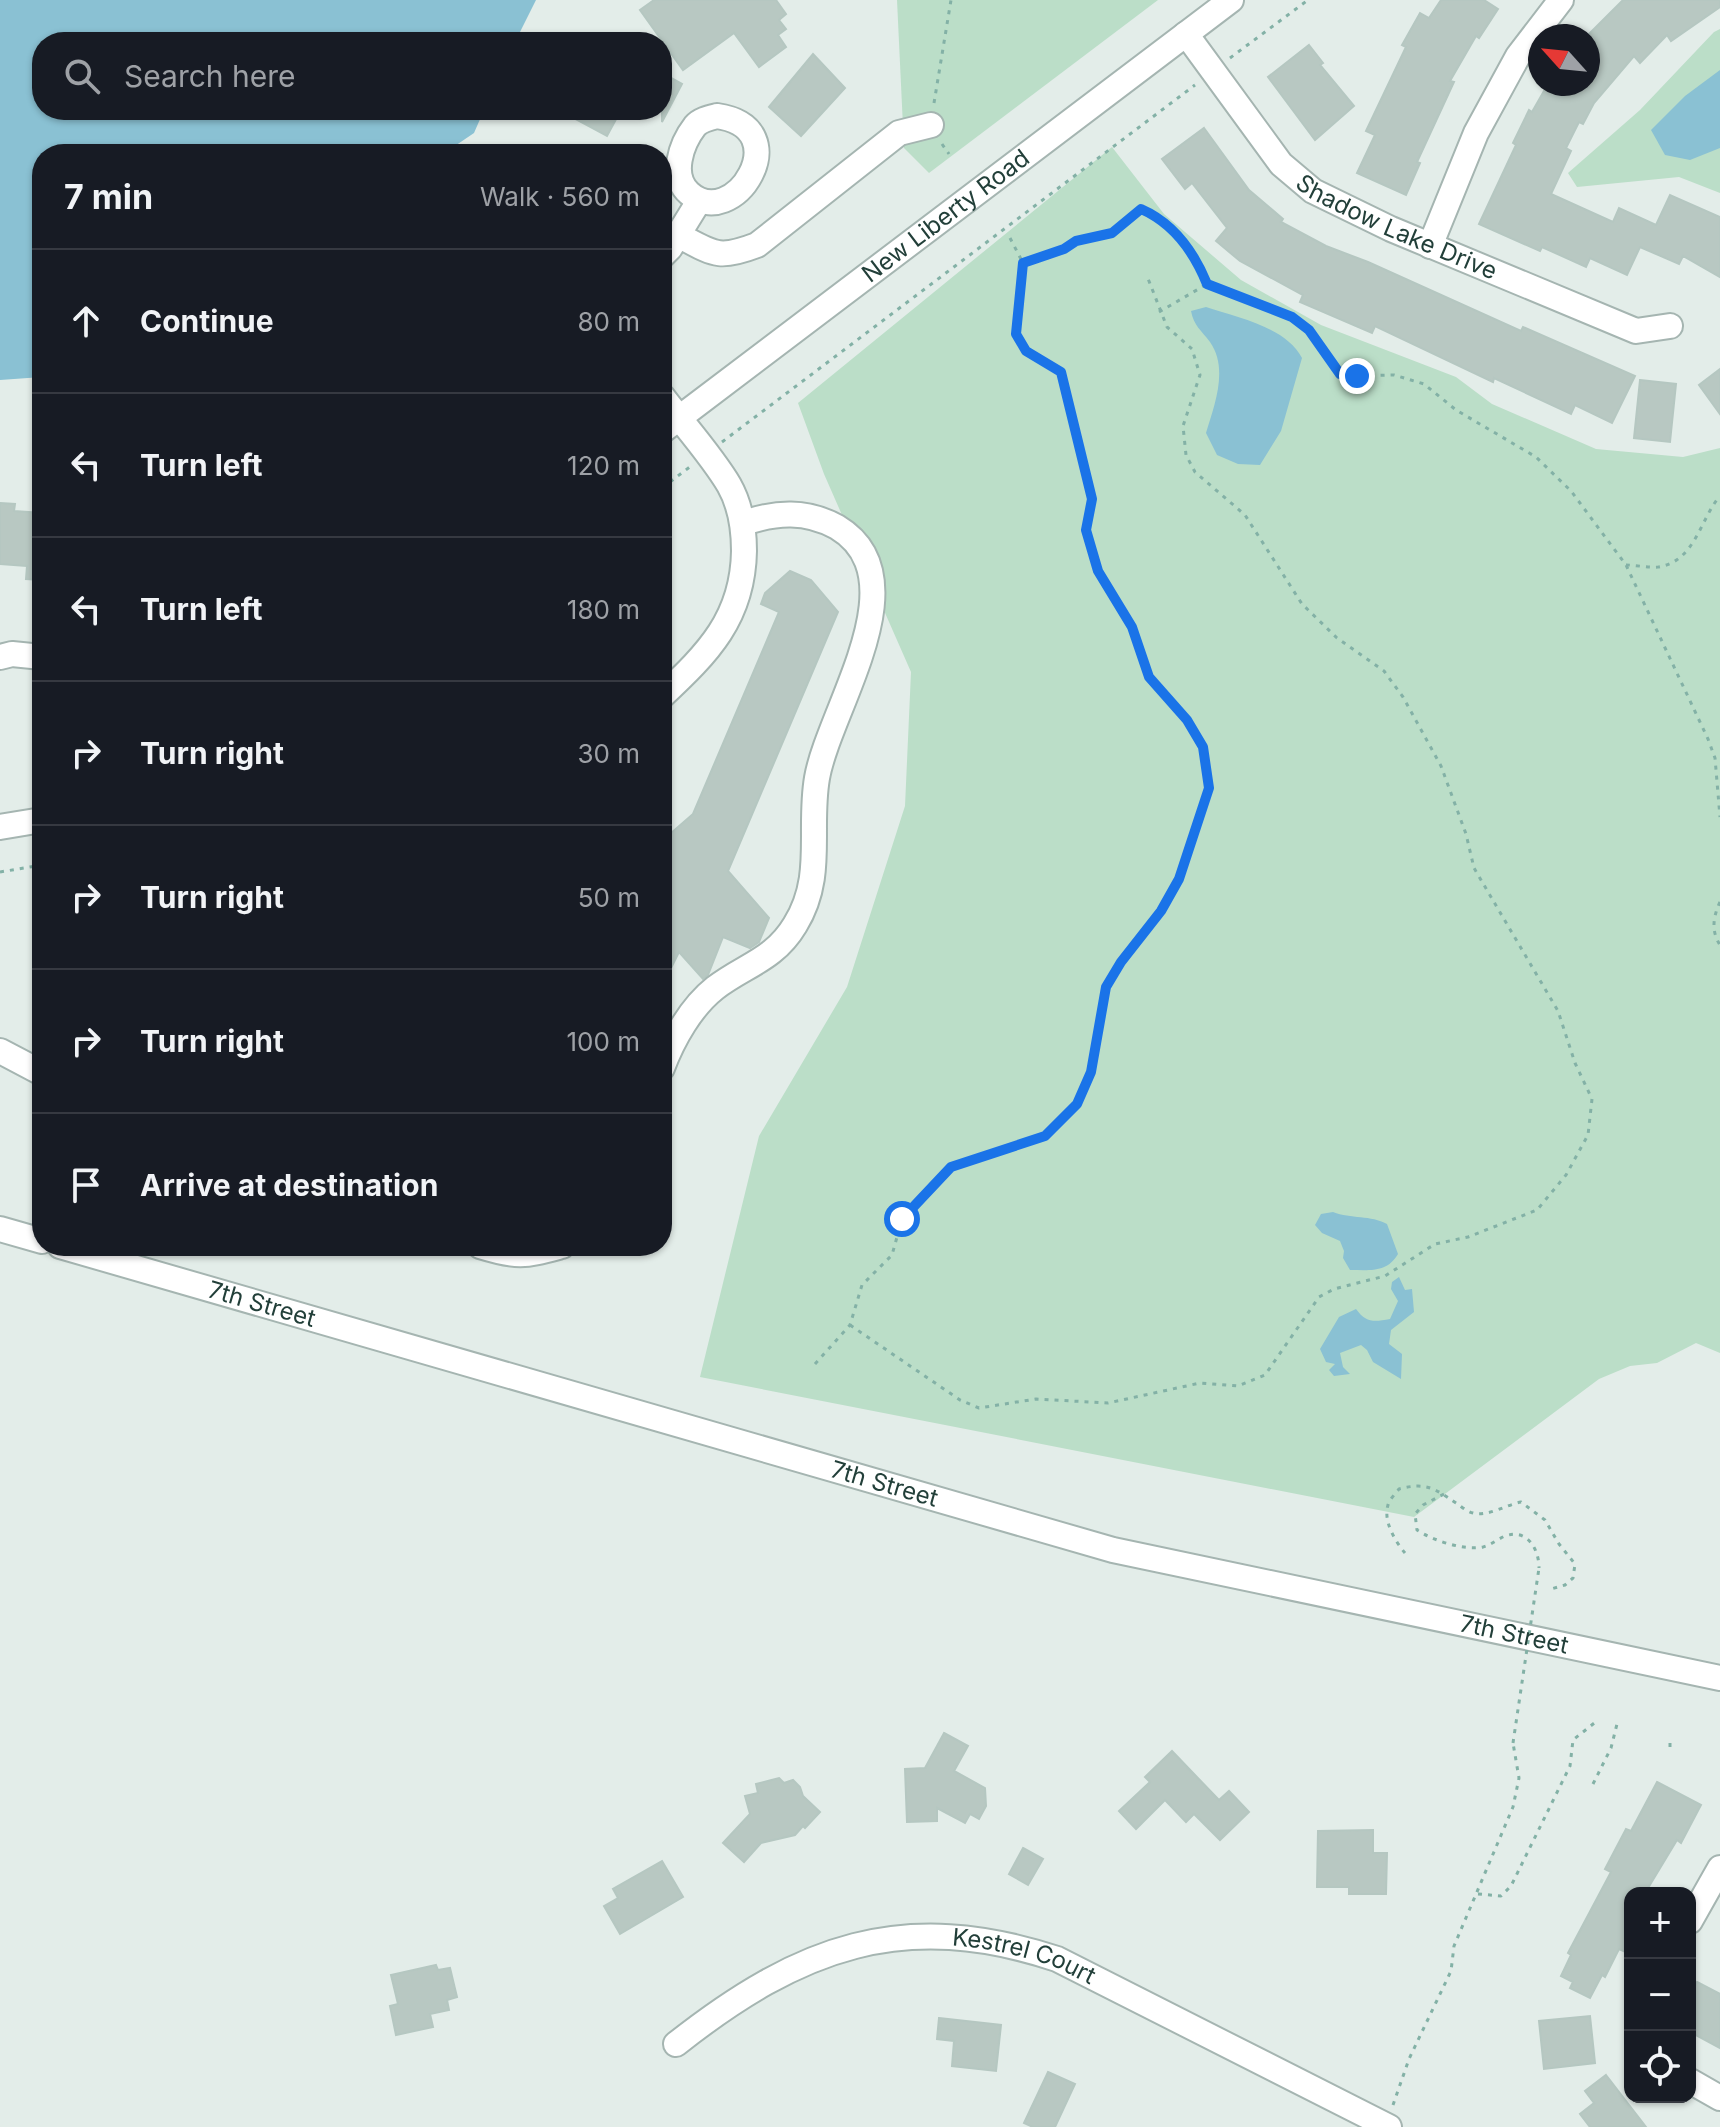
<!DOCTYPE html>
<html lang="en">
<head>
<meta charset="utf-8">
<style>
  :root { --surface:#171b24; --page:#20242c; --text:#f1f3f6; --muted:#9ea1a6; --line:#363941 }
  body { margin:0; font-family:Inter,sans-serif; background:var(--page); color:var(--text) }
  .controls { position:absolute; right:24px; bottom:24px; display:grid; overflow:hidden; border-radius:16px; box-shadow:0 2px 6px #0004 }
  .controls button { width:72px; height:72px; display:grid; place-items:center; padding:0; border:0; border-bottom:2px solid var(--line); background:var(--surface); color:var(--text); font:40px sans-serif }
  .compass { position:absolute; left:1528px; top:24px; width:72px; height:72px; border-radius:50%; background:var(--surface); box-shadow:0 2px 6px #0004; rotate:297deg }
  .stop { position:absolute; width:24px; height:24px; margin:-18px; border:6px solid #1a73e8; border-radius:50%; background:#fff }
  .stop.end { background:#1a73e8; border-color:#fff; box-shadow:0 2px 8px #0008 }
  .list { margin:0; padding:0; list-style:none }
  h2 { display:flex; justify-content:space-between; align-items:center; height:104px; margin:0; padding:0 32px; font-size:34px }
  h2 small { font-size:26px; font-weight:400; color:var(--muted) }
  .list li { display:grid; grid-template-columns:52px 1fr auto; gap:24px; align-items:center; box-sizing:border-box; height:144px; padding:0 32px; border-top:2px solid var(--line) }
  .list b { display:block; font-size:30px; white-space:nowrap }
  .list em { font-size:26px; font-style:normal; color:var(--muted) }
  .icon { flex:none; width:44px; height:44px; fill:none; stroke:currentColor; stroke-width:2; stroke-linecap:round; stroke-linejoin:round }
  .map { position:relative; flex:none; width:1720px; height:2127px; overflow:hidden }
  .search { position:absolute; background:var(--surface); box-shadow:0 2px 6px #0004; left:32px; top:32px; width:640px; height:88px; display:flex; align-items:center; gap:20px; box-sizing:border-box; padding:0 28px; border-radius:32px; color:var(--muted); font-size:30px }
  .panel { position:absolute; background:var(--surface); box-shadow:0 2px 6px #0004; left:32px; top:144px; width:640px; height:1112px; border-radius:32px }
  .map>svg:first-child { display:block }
</style>
</head>
<body>
<div class="map">
<svg width="1720" height="2127" viewBox="0 0 1720 2127">
  <rect width="100%" height="100%" fill="#e3ede9"/>
  <g fill="#bbdec8">
    <path d="M897,0H1158L929,173L904,148Z"/>
    <path d="M1720,29V193L1679,177L1577,187L1568,173L1640,110L1714,32Z"/>
    <path d="M1112,147L1164,214L1241,280L1321,325L1456,377L1492,404L1596,449L1683,457L1720,448V1353L1696,1343L1657,1363L1630,1366L1599,1379L1414,1517L700,1377L759,1136L847,987L905,806L911,672L824,474L798,403Z"/>
  </g>
  <g fill="#8ac1d3">
    <path d="M0,0H536L515,42H42V110H484L474,133L443,154H42V377L0,380Z"/>
    <path d="M1720,70V148L1690,160L1665,155L1651,130L1685,96Z"/>
    <path d="M1206,307C1239,318 1286,327 1302,358L1281,431L1260,465L1238,464L1217,455L1206,433C1214,406 1229,369 1210,342C1201,330 1194,326 1191,311Z"/>
    <path d="M1333,1212C1351,1219 1371,1215 1387,1224L1398,1254C1387,1273 1370,1270 1350,1270L1343,1258L1344,1251L1340,1241L1322,1233L1315,1225L1321,1214Z"/>
    <path d="M1399,1277L1405,1290L1412,1289L1414,1312L1391,1330L1389,1344L1402,1354L1401,1379L1373,1362L1367,1350L1361,1345L1340,1353L1343,1367L1350,1374L1334,1376L1329,1370L1335,1364L1326,1362L1320,1349L1339,1317L1356,1309C1366,1323 1374,1322 1390,1319L1398,1301L1391,1289L1392,1282Z"/>
  </g>
  <g fill="#b8c8c2" stroke="#b5c7c1" stroke-width="2">
    <path d="M654,0H776L786,14L779,20L786,29L778,35L786,47L759,67L734,33L683,70L640,10Z"/>
    <path d="M1441,0H1484L1498,9L1479,38L1476,36L1450,81L1454,82L1417,162L1420,163L1406,195L1357,173L1375,135L1366,131L1406,47L1402,45L1420,13L1429,18Z"/>
    <path d="M1623,0H1720V7L1671,41L1667,35L1640,63L1634,56L1594,103L1583,124L1579,122L1566,148L1571,151L1551,194L1613,222L1619,208L1656,225L1670,195L1720,217V277L1683,256L1679,264L1640,247L1627,275L1590,258L1586,267L1542,247L1540,251L1479,224L1516,145L1513,143L1529,110L1532,112L1548,84H1588V35Z"/>
    <path d="M1309,45L1323,63L1320,65L1354,106L1315,140L1268,77Z"/>
    <path d="M813,54L845,88L801,136L769,107Z"/>
    <path d="M662,73L682,84L662,122Z"/>
    <path d="M559,110H621L607,136Z"/>
    <path d="M1204,128L1249,190L1283,219L1281,222L1326,246L1368,262L1521,331L1523,327L1635,376L1612,423L1575,405L1571,414L1494,378L1493,382L1375,326L1372,333L1300,302L1303,295L1240,261L1216,241L1227,228L1192,183L1185,189L1162,159Z"/>
    <path d="M1720,369V414L1699,385Z"/>
    <path d="M1640,380L1676,384L1670,442L1634,438Z"/>
    <path d="M0,503L15,504L14,511L42,513V580L26,579L27,566L0,564Z"/>
    <path d="M790,571L811,580L838,612L728,871L769,918L759,942L750,948L723,937L708,975L703,979L679,952L662,986V841L693,814L779,612L761,604L765,593Z"/>
    <path d="M944,1733L968,1746L954,1771L985,1788L986,1806L979,1819L970,1814L965,1823L937,1808V1821L907,1822L905,1769L925,1768Z"/>
    <path d="M1172,1751L1219,1800L1229,1791L1249,1812L1220,1840L1194,1814L1186,1822L1165,1800L1136,1829L1119,1811L1150,1782L1145,1777Z"/>
    <path d="M779,1778L784,1783L793,1780L800,1787L803,1796L820,1812L805,1828L803,1826L795,1835L761,1843L744,1862L723,1843L750,1814L745,1796L758,1793L756,1784Z"/>
    <path d="M1657,1782L1701,1805L1681,1843L1677,1840L1645,1893H1630V1954L1619,1949L1605,1977L1602,1975L1590,1998L1570,1988L1573,1982L1561,1976L1571,1955L1568,1953L1611,1872L1605,1869L1626,1829L1631,1831Z"/>
    <path d="M1373,1830V1853H1387L1386,1894H1349V1887H1317L1318,1831Z"/>
    <path d="M1023,1848L1043,1859L1028,1885L1009,1874Z"/>
    <path d="M662,1861L683,1897L620,1934L604,1906L618,1898L613,1889Z"/>
    <path d="M436,1965L438,1970L450,1968L457,1997L447,2000L449,2010L430,2014L433,2027L396,2035L390,2006L398,2004L391,1975Z"/>
    <path d="M1697,1982L1720,1994V2048L1690,2032V1995Z"/>
    <path d="M1590,2016L1595,2063L1544,2069L1539,2021Z"/>
    <path d="M939,2018L1001,2025L996,2071L952,2066L954,2041L937,2039Z"/>
    <path d="M1048,2072L1075,2084L1055,2127H1033L1024,2123Z"/>
    <path d="M1606,2075L1646,2127H1590L1580,2114L1594,2103L1585,2091Z"/>
  </g>
  <g fill="none" stroke-linecap="round" stroke-linejoin="round">
    <defs>
      <g id="minor">
        <path id="s1" d="M1186,34L1281,164L1313,191L1391,229L1636,331L1670,326"/>
        <path d="M717,116C800,128 733,234 689,193C670,176 681,144 695,126C700,120 709,118 717,116Z"/>
        <path d="M678,235C714,254 718,260 757,245L899,133L931,125"/>
        <path d="M1430,246L1476,133L1518,56L1561,0"/>
        <path d="M662,256L670,248L699,201"/>
        <path d="M662,396C683,424 712,456 729,485C741,506 744,528 744,551C743,618 708,653 662,696"/>
        <path id="s2" d="M662,431L1231,0"/>
        <path d="M0,657L12,654L42,657"/>
        <path d="M0,827L42,820"/>
        <path d="M0,1051L42,1073"/>
        <path d="M662,1068C673,1039 691,1007 715,988C745,965 774,960 795,925C825,877 808,830 817,778C829,709 922,578 837,527C806,510 776,512 744,523"/>
        <path d="M0,1229L42,1241"/>
        <path id="s3" d="M60,1246L1113,1550L1720,1678"/>
        <path d="M480,1246C519,1258 524,1256 562,1246"/>
        <path d="M1690,1921L1720,1868"/>
        <path id="s4" d="M676,2044C799,1947 903,1908 1057,1959L1389,2127"/>
        <path d="M1690,2081L1720,2098"/>
      </g>
    </defs>
    <use href="#minor" stroke="#a5b5b1" stroke-width="28"/>
    <g stroke="#83b1a6" stroke-width="3" stroke-dasharray="4 6" stroke-linecap="butt">
      <path d="M1230,58L1308,0"/>
      <path d="M934,103L951,0"/>
      <path d="M942,144L949,154"/>
      <path d="M1010,238L1023,263L1064,249L1076,241L1112,233L1141,209C1173,223 1194,252 1207,284L1292,317L1309,330L1340,374L1357,376L1394,375L1424,384L1456,410L1536,457L1571,491L1626,565L1708,739L1715,758L1720,817"/>
      <path d="M1159,312L1207,284"/>
      <path d="M722,442L1195,85"/>
      <path d="M662,488L691,466"/>
      <path d="M1626,565C1636,565 1648,568 1658,567C1695,562 1700,519 1720,496"/>
      <path d="M0,872L42,865"/>
      <path d="M1720,902C1713,917 1711,931 1720,945"/>
      <path d="M850,1325L960,1400L979,1408L1036,1399L1108,1403L1200,1383L1238,1386L1265,1375L1319,1297L1334,1289L1385,1276L1435,1244L1468,1237L1537,1210L1566,1175L1588,1135L1592,1099L1575,1063L1558,1011L1474,868L1466,834L1441,766L1403,697L1384,671L1337,638L1302,604L1245,515L1195,472L1186,455L1183,426L1200,375L1192,349L1167,327L1147,276"/>
      <path d="M815,1364L850,1325L862,1285L892,1255L902,1219L951,1167L1045,1136L1077,1104L1091,1072L1106,987L1121,962L1161,911L1179,879L1209,788L1203,747L1187,720L1149,677L1132,627L1098,571L1086,530L1092,499L1061,372L1026,351L1016,334L1023,263"/>
      <path d="M1444,1494L1423,1505L1415,1514L1417,1530C1432,1540 1464,1551 1483,1547C1491,1545 1498,1539 1505,1536C1528,1528 1539,1550 1539,1568"/>
      <path d="M1405,1553C1395,1541 1383,1521 1388,1505C1389,1500 1396,1493 1399,1489C1426,1482 1434,1488 1456,1503C1461,1506 1467,1512 1473,1513C1487,1517 1506,1505 1521,1502L1545,1520L1559,1544L1575,1564L1573,1578L1565,1585L1551,1589"/>
      <path d="M1670,1747V1740"/>
      <path d="M1593,1784L1611,1748L1617,1724"/>
      <path d="M1478,1894L1501,1896L1511,1886L1570,1766L1573,1740L1598,1720"/>
      <path d="M1393,2105L1409,2059L1451,1971L1454,1946L1513,1807L1519,1778L1513,1743"/>
    </g>
    <use href="#minor" stroke="#fff" stroke-width="24"/>
    <path stroke="#83b1a6" stroke-width="3" stroke-dasharray="4 6" stroke-linecap="butt" d="M1513,1743L1539,1568"/>
  </g>
  <g fill="none" stroke-linecap="round" stroke-linejoin="round">
    <path stroke="#1a73e8" stroke-width="10" d="M902,1219L951,1167L1045,1136L1077,1104L1091,1072L1106,987L1121,962L1161,911L1179,879L1209,788L1203,747L1187,720L1149,677L1132,627L1098,571L1086,530L1092,499L1061,372L1026,351L1016,334L1023,263L1064,249L1076,241L1112,233L1141,209C1173,223 1194,252 1207,284L1292,317L1309,330L1340,374L1357,376"/>
  </g>
  <g text-anchor="middle" stroke-width="7" stroke-linejoin="round" paint-order="stroke">
    <g font-size="24" fill="#223f39" stroke="#f3f9f7">
      <text dy="8" stroke="none"><textPath href="#s2" startOffset="356">New Liberty Road</textPath></text>
      <text dy="8" stroke="none"><textPath href="#s1" startOffset="294">Shadow Lake Drive</textPath></text>
      <text dy="8" stroke="none"><textPath href="#s3" startOffset="210">7th Street</textPath></text>
      <text dy="8" stroke="none"><textPath href="#s3" startOffset="858">7th Street</textPath></text>
      <text dy="8" stroke="none"><textPath href="#s3" startOffset="1506">7th Street</textPath></text>
      <text dy="8" stroke="none"><textPath href="#s4" startOffset="378">Kestrel Court</textPath></text>
    </g>
  </g>
</svg>
<div class="controls">
<button>+</button>
<button>−</button>
<button><svg class="icon" aria-label="locate" viewBox="0 0 24 24"><circle cx="12" cy="12" r="6"/><path d="M12 2v4M12 18v4M2 12h4M18 12h4"/></svg></button>
</div>
<svg class="compass" viewBox="-18 -18 36 36"><path d="M0-13l5 13h-10z" fill="#e53935"/><path d="M0 13l5-13h-10z" fill="#9ea1a6"/></svg>
<div class="stop" style="left:902px;top:1219px"></div>
<div class="stop end" style="left:1357px;top:376px"></div>
<div class="search"><svg class="icon" aria-label="search" viewBox="0 0 24 24"><circle cx="10" cy="10" r="6"/><path d="M15 15l6 6"/></svg>Search here</div>
<section class="panel">
<h2>7 min<small>Walk · 560 m</small></h2>
<ul class="list">
<li><svg class="icon" aria-label="ahead" viewBox="0 0 24 24"><path d="M12 20V5M6 11l6-6 6 6"/></svg><div><b>Continue</b></div><em>80 m</em></li>
<li><svg class="icon" aria-label="left" viewBox="0 0 24 24"><path d="M17 20v-9H6M10 6l-5 5 5 5"/></svg><div><b>Turn left</b></div><em>120 m</em></li>
<li><svg class="icon" aria-label="left" viewBox="0 0 24 24"><path d="M17 20v-9H6M10 6l-5 5 5 5"/></svg><div><b>Turn left</b></div><em>180 m</em></li>
<li><svg class="icon" aria-label="right" viewBox="0 0 24 24"><path d="M7 20v-9h11M14 6l5 5-5 5"/></svg><div><b>Turn right</b></div><em>30 m</em></li>
<li><svg class="icon" aria-label="right" viewBox="0 0 24 24"><path d="M7 20v-9h11M14 6l5 5-5 5"/></svg><div><b>Turn right</b></div><em>50 m</em></li>
<li><svg class="icon" aria-label="right" viewBox="0 0 24 24"><path d="M7 20v-9h11M14 6l5 5-5 5"/></svg><div><b>Turn right</b></div><em>100 m</em></li>
<li><svg class="icon" aria-label="arrive" viewBox="0 0 24 24"><path d="M6 21V4h12l-3 4 3 4H6"/></svg><div><b>Arrive at destination</b></div></li>
</ul>
</section>
</div>
</body>
</html>
